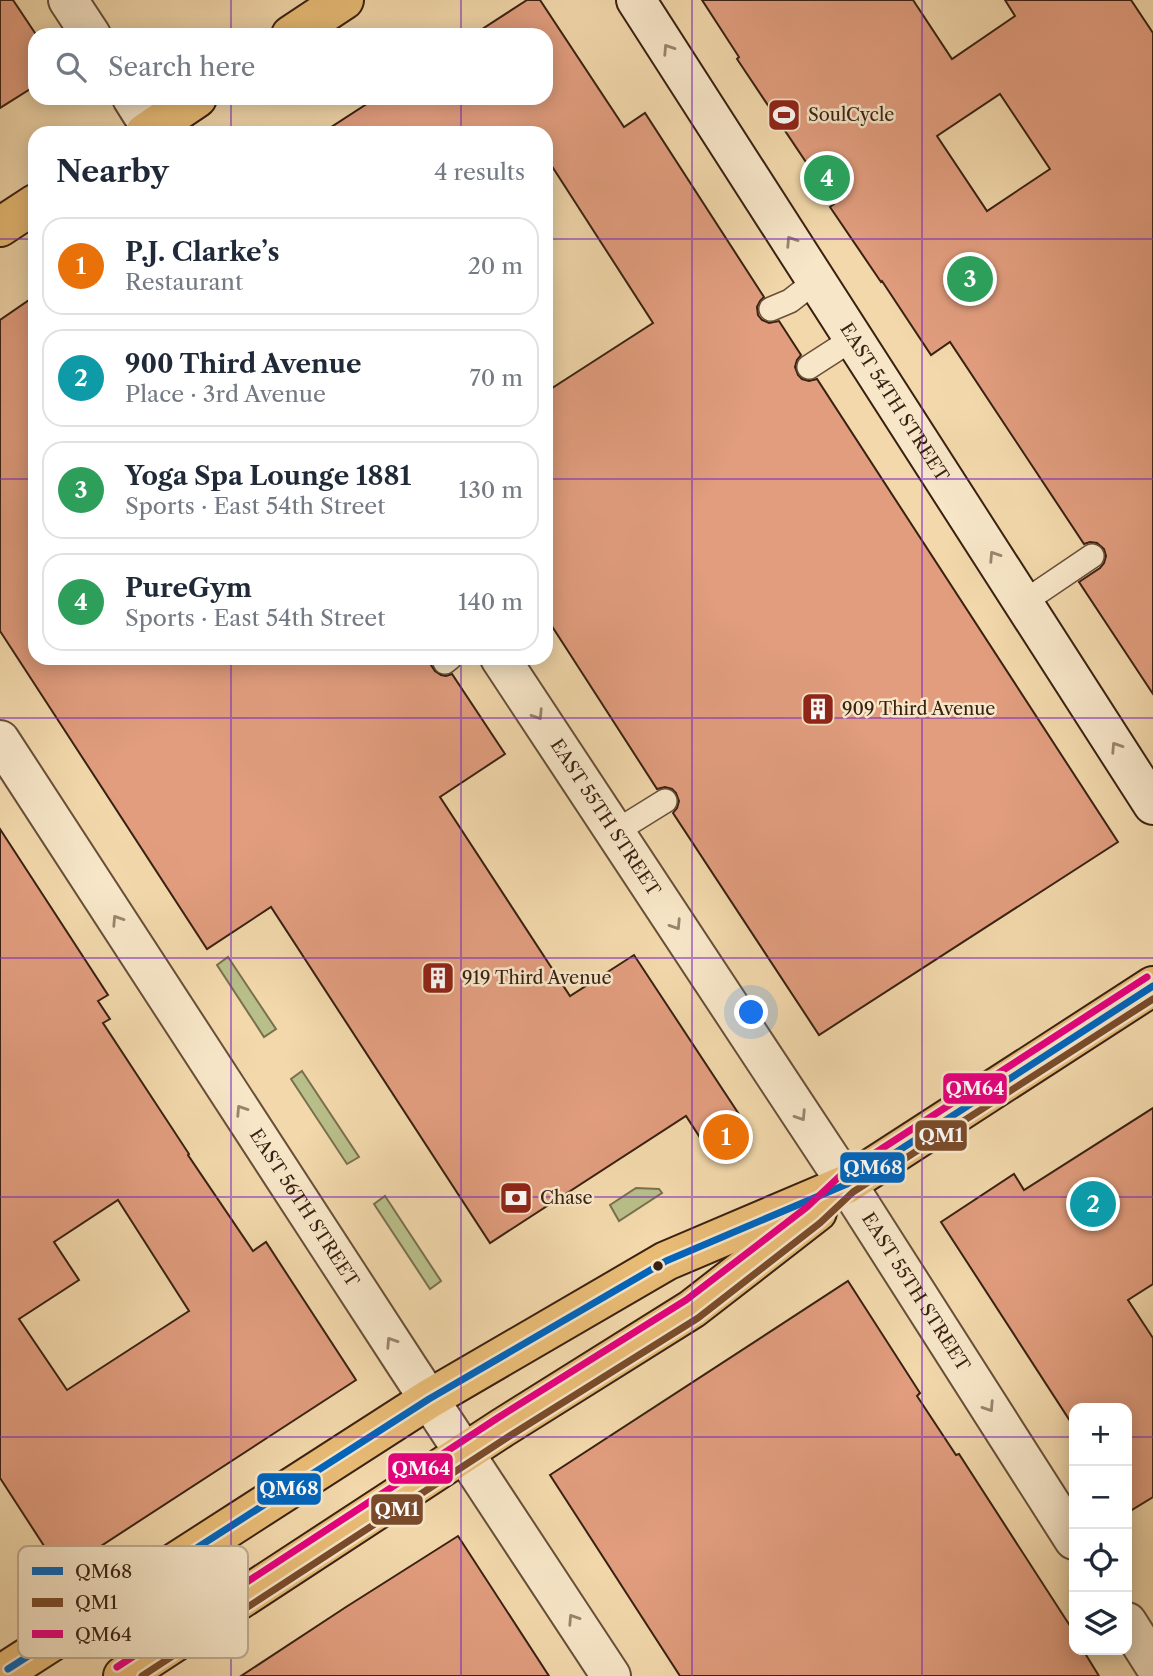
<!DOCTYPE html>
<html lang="en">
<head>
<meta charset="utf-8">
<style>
  :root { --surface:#fff; --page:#f2f2f3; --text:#1f2937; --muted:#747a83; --line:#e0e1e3; --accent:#1a73e8 }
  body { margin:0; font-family:"Libre Caslon Text",serif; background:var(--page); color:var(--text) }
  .controls { position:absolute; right:21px; bottom:21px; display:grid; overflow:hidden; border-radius:14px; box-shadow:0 4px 18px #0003 }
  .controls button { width:63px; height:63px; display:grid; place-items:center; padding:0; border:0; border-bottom:2px solid var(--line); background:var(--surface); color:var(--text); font:35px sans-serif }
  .you { position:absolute; left:752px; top:1013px; width:24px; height:24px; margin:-18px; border:5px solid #fff; border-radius:50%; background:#1a73e8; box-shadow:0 0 0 10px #1a73e833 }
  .badge { display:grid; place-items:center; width:46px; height:46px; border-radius:50%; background:var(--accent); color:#fff; font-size:23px; font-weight:700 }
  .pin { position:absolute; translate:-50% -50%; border:4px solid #fff; box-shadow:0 2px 7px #0006 }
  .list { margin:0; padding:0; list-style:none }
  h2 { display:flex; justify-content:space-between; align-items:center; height:91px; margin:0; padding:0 28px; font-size:30px }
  h2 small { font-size:23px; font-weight:400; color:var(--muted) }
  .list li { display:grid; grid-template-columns:46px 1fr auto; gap:21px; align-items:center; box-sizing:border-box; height:98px; margin:0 14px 14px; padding:0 14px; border:2px solid var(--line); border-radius:21px }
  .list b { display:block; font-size:26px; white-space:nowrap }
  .list p { margin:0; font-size:23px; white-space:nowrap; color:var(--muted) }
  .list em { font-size:23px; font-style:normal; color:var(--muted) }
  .icon { flex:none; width:38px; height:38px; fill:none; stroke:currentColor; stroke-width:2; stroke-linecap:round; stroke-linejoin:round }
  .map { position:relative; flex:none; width:1153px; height:1676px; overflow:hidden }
  .search { position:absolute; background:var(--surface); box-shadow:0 4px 18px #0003; left:28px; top:28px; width:525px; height:77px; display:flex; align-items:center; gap:18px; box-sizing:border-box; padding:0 24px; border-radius:21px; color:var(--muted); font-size:26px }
  .panel { position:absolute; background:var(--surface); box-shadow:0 4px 18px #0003; left:28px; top:126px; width:525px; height:539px; border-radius:21px }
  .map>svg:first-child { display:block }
</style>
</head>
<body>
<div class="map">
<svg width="1153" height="1676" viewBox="0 0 1153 1676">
  <rect width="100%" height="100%" fill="#f2d8ab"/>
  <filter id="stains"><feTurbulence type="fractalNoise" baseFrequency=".00286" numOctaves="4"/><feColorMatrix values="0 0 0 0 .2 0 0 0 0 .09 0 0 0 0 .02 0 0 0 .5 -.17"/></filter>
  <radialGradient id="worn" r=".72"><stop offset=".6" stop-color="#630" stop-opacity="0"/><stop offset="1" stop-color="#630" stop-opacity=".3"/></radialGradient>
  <g fill="#b9bf8a" stroke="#79704e" stroke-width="2">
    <path d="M228,957L276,1029L264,1037L217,965Z"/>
    <path d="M302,1071L359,1157L347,1164L291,1079Z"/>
    <path d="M636,1188L659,1189L662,1193L619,1221L610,1205Z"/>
    <path d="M385,1196L441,1281L430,1289L374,1204Z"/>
  </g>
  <g fill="#e19d7e" stroke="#392112" stroke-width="2" fill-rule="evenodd">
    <path d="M0,0H13L35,33V86L0,108Z"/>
    <path d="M527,0H540L624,127L645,113L764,297L760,301L757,307L758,315L762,320L769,323L779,321L801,355L797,360L795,367L798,375L802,379L809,381L817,379L1118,842L819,1035L673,813L677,808L679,801L676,793L672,789L665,787L657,789L546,617V392L653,323L546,157V133H322L376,98H546V35H473Z"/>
    <path d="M702,0H913L952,59L1015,16L1005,0H1131L1153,33V694L1079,582L1100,568L1104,563L1106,556L1104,549L1097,543L1090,542L1084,544L950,342L931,355L882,281L881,282L830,207L834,204L737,59L739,57ZM1000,94L1050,169L987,211L937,136Z"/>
    <path d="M35,296V658H432L431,665L435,671L441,675L446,676L452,674L505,754L440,797L570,996L634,955L750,1131L712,1156L686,1116L490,1243L271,907L207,949L0,631V320Z"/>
    <path d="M0,829L108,995L98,1001L110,1019L103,1023L189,1154L188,1155L253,1251L266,1242L356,1380L61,1572L0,1478ZM118,1200L189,1311L67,1390L19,1319L79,1280L54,1242Z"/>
    <path d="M1153,1108V1284L1128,1300L1153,1338V1497L1130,1511L1127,1506V1408H1074V1427L941,1222L1014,1174L1024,1190Z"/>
    <path d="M848,1281L920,1393L917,1396L956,1455L959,1454L1074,1632V1650H1083L1099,1676H680L550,1475Z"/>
    <path d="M458,1536L549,1676H241L346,1607Z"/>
  </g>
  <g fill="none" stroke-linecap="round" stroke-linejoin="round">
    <defs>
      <g id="service">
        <path d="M771,309L790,301L817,280"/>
        <path d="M809,367L854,338"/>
        <path d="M1024,602L1092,556"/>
        <path d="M445,662L450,658"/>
        <path d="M615,832L665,801"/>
      </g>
      <g id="minor">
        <path d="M68,0L91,35"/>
        <path d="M132,98L154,133"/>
        <path id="s1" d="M500,658L847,1184L1074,1540"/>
        <path id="s2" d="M0,740L409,1369L611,1676"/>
        <path d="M1127,1622L1153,1663"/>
      </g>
      <g id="secondary">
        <path id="s3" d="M636,0L1153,805"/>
      </g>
      <g id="primary">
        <path d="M291,35L344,0"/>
        <path d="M145,133L197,98"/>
        <path d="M0,227L35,204"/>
        <path d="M0,1675L429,1399L666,1261L847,1184L1153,986"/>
        <path d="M123,1676L502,1428L692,1309L817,1212"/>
      </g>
    </defs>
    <use href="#service" stroke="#674f38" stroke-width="26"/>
    <use href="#minor" stroke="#674f38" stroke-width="42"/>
    <use href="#secondary" stroke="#392112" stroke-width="42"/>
    <use href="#primary" stroke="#392112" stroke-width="42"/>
    <use href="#service" stroke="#f7e6c8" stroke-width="23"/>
    <use href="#minor" stroke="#f7e6c8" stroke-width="38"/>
    <use href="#secondary" stroke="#f7e6c8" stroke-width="38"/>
    <use href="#primary" stroke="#e9bc76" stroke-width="38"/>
    <defs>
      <path id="bus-1" d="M8,1669L429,1399L666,1261L847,1184L1153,986"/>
      <path id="bus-2" d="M142,1676L508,1437L698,1318L820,1223L853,1192L1153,999"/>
      <path id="bus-3" d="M117,1667L496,1419L686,1300L807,1207L841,1175L1147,977"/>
    </defs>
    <use href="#bus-1" stroke="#f7e6c8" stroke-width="12"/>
    <use href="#bus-2" stroke="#f7e6c8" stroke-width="12"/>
    <use href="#bus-3" stroke="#f7e6c8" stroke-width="12"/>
    <use href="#bus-1" stroke="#0065bd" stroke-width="7"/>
    <use href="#bus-2" stroke="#7a4b2a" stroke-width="7"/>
    <use href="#bus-3" stroke="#e5007d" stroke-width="7"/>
  </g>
  <defs><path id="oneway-chevron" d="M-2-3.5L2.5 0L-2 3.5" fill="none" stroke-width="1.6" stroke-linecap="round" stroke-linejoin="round" transform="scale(1.75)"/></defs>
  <g stroke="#98846d">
    <use href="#oneway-chevron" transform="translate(668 49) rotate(-123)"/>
    <use href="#oneway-chevron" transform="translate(791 241) rotate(-123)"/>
    <use href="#oneway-chevron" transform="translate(994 556) rotate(-123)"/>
    <use href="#oneway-chevron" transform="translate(538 715) rotate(57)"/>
    <use href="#oneway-chevron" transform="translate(1116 747) rotate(-123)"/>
    <use href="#oneway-chevron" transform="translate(117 920) rotate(-123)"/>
    <use href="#oneway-chevron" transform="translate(676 925) rotate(57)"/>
    <use href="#oneway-chevron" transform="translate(241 1110) rotate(-123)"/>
    <use href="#oneway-chevron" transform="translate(801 1116) rotate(57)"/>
    <use href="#oneway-chevron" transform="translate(391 1342) rotate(-123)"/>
    <use href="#oneway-chevron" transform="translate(989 1407) rotate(57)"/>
    <use href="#oneway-chevron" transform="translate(573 1619) rotate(-123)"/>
  </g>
  <path fill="none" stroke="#7b2cbf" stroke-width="2" stroke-opacity="0.55" d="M231,0V35M461,0V35M692,0V1676M922,0V1676M231,98V133M461,98V133M0,239H35M546,239H1153M0,479H35M546,479H1153M231,658V1676M461,658V1676M0,718H1153M0,958H1153M0,1197H1153M0,1437H1074M1127,1437H1153"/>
  <defs>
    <symbol id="stadium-square" viewBox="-11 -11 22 22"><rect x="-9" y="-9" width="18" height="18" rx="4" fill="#8f2418" stroke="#f7e6c8"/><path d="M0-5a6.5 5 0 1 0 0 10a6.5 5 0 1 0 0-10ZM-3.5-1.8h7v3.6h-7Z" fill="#fff"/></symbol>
    <symbol id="building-square" viewBox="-11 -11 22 22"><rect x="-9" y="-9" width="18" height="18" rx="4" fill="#8f2418" stroke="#f7e6c8"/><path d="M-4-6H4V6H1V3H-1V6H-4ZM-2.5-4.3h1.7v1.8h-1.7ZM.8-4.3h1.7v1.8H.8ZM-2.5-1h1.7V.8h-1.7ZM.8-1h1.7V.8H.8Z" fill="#fff"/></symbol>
    <symbol id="bank-square" viewBox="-11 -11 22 22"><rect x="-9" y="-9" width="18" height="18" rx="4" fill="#8f2418" stroke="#f7e6c8"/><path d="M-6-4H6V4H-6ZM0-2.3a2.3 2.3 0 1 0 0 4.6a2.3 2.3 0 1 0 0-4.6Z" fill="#fff"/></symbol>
  </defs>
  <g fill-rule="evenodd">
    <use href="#stadium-square" x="765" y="96" width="38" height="38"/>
    <use href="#building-square" x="799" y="690" width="38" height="38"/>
    <use href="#building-square" x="419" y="959" width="38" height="38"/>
    <use href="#bank-square" x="497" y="1179" width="38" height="38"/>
  </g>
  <circle fill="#392112" stroke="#f7e6c8" stroke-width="2.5" cx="658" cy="1266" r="6"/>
  <g text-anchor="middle" stroke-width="5" stroke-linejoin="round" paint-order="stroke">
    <g font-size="18" fill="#392112" stroke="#f7e6c8" text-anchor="start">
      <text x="808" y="121">SoulCycle</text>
      <text x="842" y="715">909 Third Avenue</text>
      <text x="462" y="984">919 Third Avenue</text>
      <text x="540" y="1204">Chase</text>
    </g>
    <g font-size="18" fill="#392112" stroke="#f7e6c8">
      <text dy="6" stroke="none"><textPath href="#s3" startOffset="478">EAST 54TH STREET</textPath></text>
      <text dy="6" stroke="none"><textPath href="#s1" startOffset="191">EAST 55TH STREET</textPath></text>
      <text dy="6" stroke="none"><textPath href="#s2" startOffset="558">EAST 56TH STREET</textPath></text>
      <text dy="6" stroke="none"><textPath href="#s1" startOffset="758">EAST 55TH STREET</textPath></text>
    </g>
  </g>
  <rect x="18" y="1546" width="230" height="112" rx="10" fill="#f7e6c8" stroke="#beab91" stroke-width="2"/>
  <rect x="32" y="1567" width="31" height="8" fill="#0065bd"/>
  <rect x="32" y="1598" width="31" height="9" fill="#7a4b2a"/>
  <rect x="32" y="1630" width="31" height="8" fill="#e5007d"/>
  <g font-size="19" fill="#392112">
    <text x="75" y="1578">QM68</text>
    <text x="75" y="1609">QM1</text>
    <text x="75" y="1641">QM64</text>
  </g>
  <g stroke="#f7e6c8" stroke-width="2.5">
    <rect x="942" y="1072" width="66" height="33" rx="7" fill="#e5007d"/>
    <rect x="914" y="1119" width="54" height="33" rx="7" fill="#7a4b2a"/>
    <rect x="839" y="1151" width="67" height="33" rx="7" fill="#0065bd"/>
    <rect x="387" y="1452" width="67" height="33" rx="7" fill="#e5007d"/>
    <rect x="256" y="1472" width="66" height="34" rx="7" fill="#0065bd"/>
    <rect x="370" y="1493" width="54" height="33" rx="7" fill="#7a4b2a"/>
  </g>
  <g font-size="19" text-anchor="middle" font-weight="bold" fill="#fff">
    <text x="975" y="1095">QM64</text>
    <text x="941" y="1142">QM1</text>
    <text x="873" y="1174">QM68</text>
    <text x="421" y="1475">QM64</text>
    <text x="289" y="1495">QM68</text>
    <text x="397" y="1516">QM1</text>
  </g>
  <rect width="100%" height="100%" filter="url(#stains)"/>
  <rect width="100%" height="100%" fill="url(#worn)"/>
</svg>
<div class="controls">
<button>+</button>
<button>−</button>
<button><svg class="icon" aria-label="locate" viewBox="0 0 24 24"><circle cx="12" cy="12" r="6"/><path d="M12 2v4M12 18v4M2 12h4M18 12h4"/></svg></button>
<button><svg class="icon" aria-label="layers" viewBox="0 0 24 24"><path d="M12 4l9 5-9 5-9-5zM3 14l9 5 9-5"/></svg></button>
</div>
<div class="you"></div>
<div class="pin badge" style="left:726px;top:1137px;background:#e8710a">1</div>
<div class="pin badge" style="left:1093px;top:1204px;background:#0f9aa8">2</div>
<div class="pin badge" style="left:970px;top:279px;background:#2e9e5b">3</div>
<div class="pin badge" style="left:827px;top:178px;background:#2e9e5b">4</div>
<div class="search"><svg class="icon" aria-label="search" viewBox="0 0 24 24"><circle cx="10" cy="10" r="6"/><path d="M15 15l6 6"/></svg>Search here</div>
<section class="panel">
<h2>Nearby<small>4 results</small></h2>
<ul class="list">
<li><span class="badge" style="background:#e8710a">1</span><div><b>P.J. Clarke’s</b><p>Restaurant</p></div><em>20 m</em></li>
<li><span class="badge" style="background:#0f9aa8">2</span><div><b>900 Third Avenue</b><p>Place · 3rd Avenue</p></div><em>70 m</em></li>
<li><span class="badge" style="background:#2e9e5b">3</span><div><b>Yoga Spa Lounge 1881</b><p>Sports · East 54th Street</p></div><em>130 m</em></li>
<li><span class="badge" style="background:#2e9e5b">4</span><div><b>PureGym</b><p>Sports · East 54th Street</p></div><em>140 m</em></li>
</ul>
</section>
</div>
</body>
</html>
